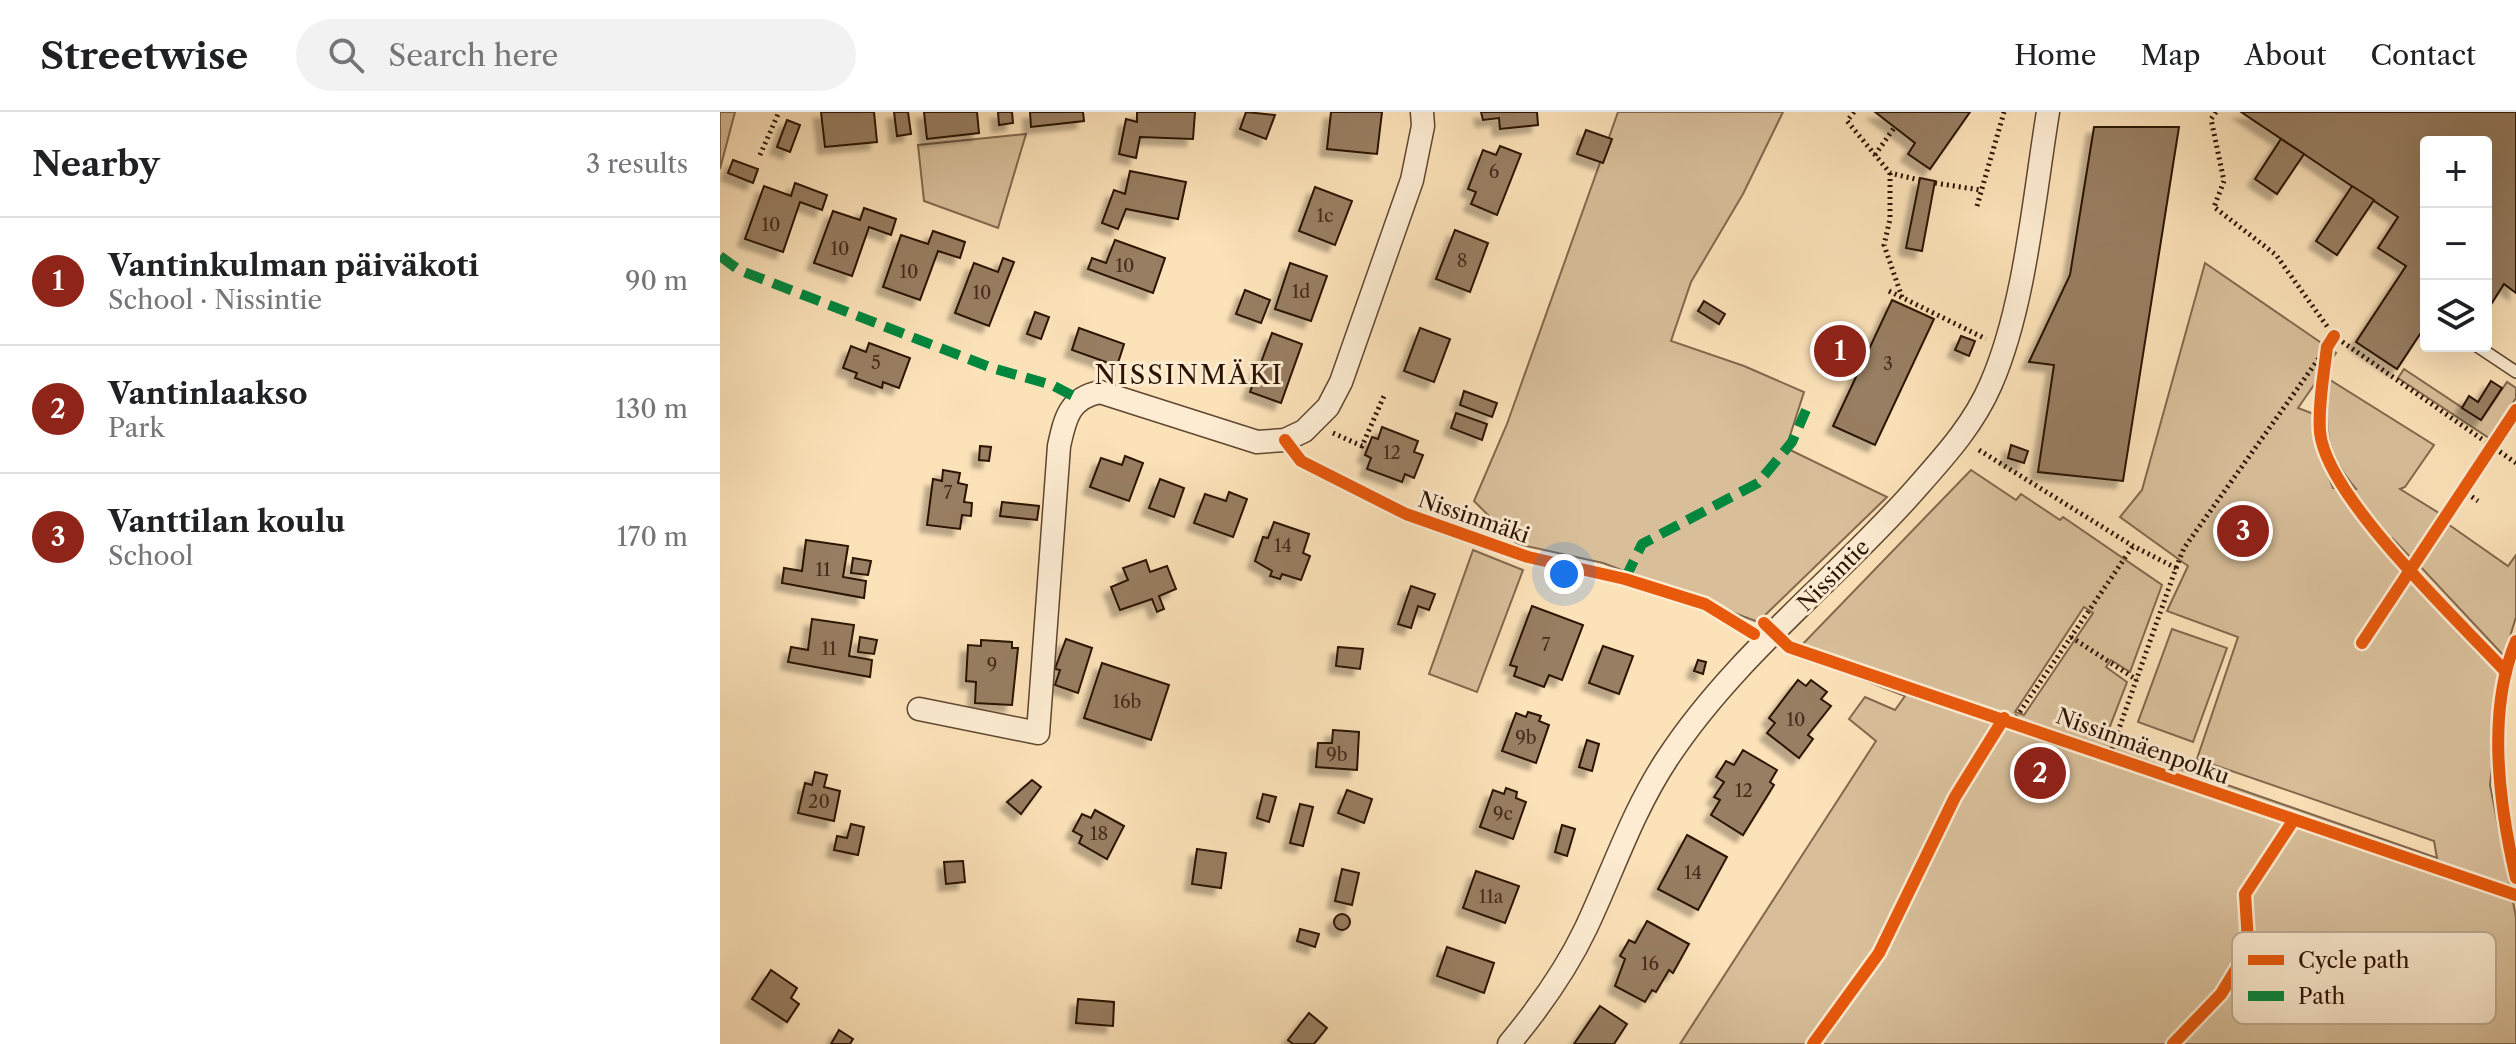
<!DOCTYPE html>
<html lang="en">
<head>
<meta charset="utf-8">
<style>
  :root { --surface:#fff; --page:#f2f2f2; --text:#202124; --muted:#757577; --line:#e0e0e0; --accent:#8f2418 }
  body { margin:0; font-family:"Libre Caslon Text",serif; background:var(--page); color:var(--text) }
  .controls { position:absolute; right:24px; top:24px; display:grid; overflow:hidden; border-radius:8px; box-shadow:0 8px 32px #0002 }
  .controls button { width:72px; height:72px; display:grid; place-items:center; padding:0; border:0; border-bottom:2px solid var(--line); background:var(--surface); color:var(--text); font:40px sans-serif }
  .you { position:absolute; left:844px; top:462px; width:28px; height:28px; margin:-20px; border:6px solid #fff; border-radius:50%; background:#1a73e8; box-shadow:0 0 0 12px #1a73e833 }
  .badge { display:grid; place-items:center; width:52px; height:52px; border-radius:50%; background:var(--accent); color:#fff; font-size:26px; font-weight:700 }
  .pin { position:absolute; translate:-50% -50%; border:4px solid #fff; box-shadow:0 2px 8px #0006 }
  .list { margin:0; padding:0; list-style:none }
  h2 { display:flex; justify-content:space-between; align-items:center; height:104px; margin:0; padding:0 32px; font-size:34px }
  h2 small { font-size:26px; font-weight:400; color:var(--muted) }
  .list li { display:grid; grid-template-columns:52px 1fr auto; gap:24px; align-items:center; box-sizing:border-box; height:128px; padding:0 32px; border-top:2px solid var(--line) }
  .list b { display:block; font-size:30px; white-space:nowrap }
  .list p { margin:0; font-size:26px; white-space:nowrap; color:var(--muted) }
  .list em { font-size:26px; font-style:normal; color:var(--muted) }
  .icon { flex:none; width:44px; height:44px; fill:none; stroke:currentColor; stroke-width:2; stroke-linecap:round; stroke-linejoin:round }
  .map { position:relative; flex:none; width:1796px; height:932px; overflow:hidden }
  header { display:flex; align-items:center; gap:48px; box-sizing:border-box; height:112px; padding:0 40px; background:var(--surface); border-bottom:2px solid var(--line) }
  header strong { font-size:38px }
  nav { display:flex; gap:44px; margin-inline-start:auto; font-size:28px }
  .search { width:560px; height:72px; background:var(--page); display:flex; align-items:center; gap:20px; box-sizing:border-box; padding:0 28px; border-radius:44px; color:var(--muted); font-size:30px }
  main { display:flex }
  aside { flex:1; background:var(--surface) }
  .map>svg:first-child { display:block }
</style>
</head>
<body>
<header>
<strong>Streetwise</strong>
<div class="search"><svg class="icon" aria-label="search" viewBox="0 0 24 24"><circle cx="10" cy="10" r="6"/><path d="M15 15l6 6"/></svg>Search here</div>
<nav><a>Home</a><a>Map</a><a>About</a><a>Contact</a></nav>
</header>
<main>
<aside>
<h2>Nearby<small>3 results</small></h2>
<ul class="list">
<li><span class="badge">1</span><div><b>Vantinkulman päiväkoti</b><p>School · Nissintie</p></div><em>90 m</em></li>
<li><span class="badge">2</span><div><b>Vantinlaakso</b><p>Park</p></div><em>130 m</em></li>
<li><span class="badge">3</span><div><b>Vanttilan koulu</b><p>School</p></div><em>170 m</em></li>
</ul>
</aside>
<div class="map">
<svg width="1796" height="932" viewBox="0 0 1796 932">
  <defs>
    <filter id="shadow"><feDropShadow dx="-7" dy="7" stdDeviation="2" flood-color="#0004"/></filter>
  </defs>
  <rect width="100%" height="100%" fill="#fce2b9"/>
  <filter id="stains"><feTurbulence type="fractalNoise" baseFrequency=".0025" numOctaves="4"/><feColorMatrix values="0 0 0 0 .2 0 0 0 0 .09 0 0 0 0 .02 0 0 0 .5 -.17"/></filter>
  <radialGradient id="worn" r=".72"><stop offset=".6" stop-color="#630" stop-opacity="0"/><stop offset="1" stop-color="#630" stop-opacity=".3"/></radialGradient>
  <g fill="#d8bf9a" stroke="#82684e" stroke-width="2" fill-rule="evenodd">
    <path d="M0,0H15L0,57Z"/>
    <path d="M898,0H1063L1023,82L971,170L951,229L1024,254L1084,280L1066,336L1167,385L1038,510L883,451L797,432L754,389L787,312Z"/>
    <path d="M306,22L278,116L204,89L198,33Z"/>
    <path d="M1485,151L1616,241L1578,296L1594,302L1596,327L1613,376L1636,377C1603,338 1605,317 1610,268L1714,333L1685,375L1680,377L1719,401L1691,446L1672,426L1653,427L1683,457L1638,529L1647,532L1691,464L1776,557L1781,572L1770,673L1796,805V932H960L1156,629L1129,607L1145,585L1175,598L1185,584L1074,541L1251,358L1296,388L1301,382L1340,408L1343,405L1442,473L1410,560L1391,548L1386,555L1407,570L1384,630L1717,746L1714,729L1477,647L1518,525L1447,499L1468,454L1400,405L1422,378ZM1364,495L1373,501L1304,603L1295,600Z"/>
    <path d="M1684,257L1761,308L1787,270L1796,276V286L1769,326L1678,266Z"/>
    <path d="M1725,410L1788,454L1796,443V505L1784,544L1697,451Z"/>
    <path d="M753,438L803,458L757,580L709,562Z"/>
    <path d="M1452,517L1507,536L1473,630L1418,610Z"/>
  </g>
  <g fill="#987e62" stroke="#2b1203" stroke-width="2" filter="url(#shadow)">
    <path d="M101,0H154L157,30L105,35Z"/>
    <path d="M174,0H188L191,22L177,24Z"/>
    <path d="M204,0H257L259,21L207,27Z"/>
    <path d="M278,0H292L293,11L279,13Z"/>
    <path d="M310,0H363L364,9L311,15Z"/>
    <path d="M417,0H475L473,27L420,25L416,46L399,42L406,7L417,10Z"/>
    <path d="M526,0L555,3L546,27L520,17Z"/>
    <path d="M611,0H662L657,42L607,37Z"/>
    <path d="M761,0H817L818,13L780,17L779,6L763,8Z"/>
    <path d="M1155,0H1250L1210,57L1188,42L1195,31Z"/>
    <path d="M1521,0H1796V181L1784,172L1770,194L1766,191V30H1706V213L1677,257L1636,230L1686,154L1658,136L1678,105Z"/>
    <path d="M67,8L80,13L70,40L57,35Z"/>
    <path d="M1374,15H1459L1403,369L1318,360L1334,253L1309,250L1350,163Z"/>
    <path d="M866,18L892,27L883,51L857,42Z"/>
    <path d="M1561,27L1584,42L1557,82L1535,67Z"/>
    <path d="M780,34L801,42L777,103L751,92L756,80L748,77L763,38L776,43Z"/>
    <path d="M13,48L38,57L33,71L8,61Z"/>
    <path d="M410,59L466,70L458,107L406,97L398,117L382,111L394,78L405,82Z"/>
    <path d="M1200,66L1215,69L1202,139L1186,136Z"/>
    <path d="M75,71L107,83L102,98L80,90L63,140L25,127L44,74L71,84Z"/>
    <path d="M1632,74L1654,88L1617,143L1596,129Z"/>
    <path d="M595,75L632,89L615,133L579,119Z"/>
    <path d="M144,96L176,107L171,123L149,115L132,164L94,151L113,99L140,108Z"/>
    <path d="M735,118L768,131L750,180L716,167Z"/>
    <path d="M213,119L245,130L240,146L218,139L200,188L163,175L181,123L208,132Z"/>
    <path d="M395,128L445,146L433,181L368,157L372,146L386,151Z"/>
    <path d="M283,146L294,150L269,214L235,201L254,151L278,160Z"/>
    <path d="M570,151L607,164L591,209L555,197Z"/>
    <path d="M525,178L550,188L541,211L516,202Z"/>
    <path d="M1172,188L1214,207L1155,333L1113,314Z"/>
    <path d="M984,189L1005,202L999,212L978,199Z"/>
    <path d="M315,200L329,205L321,227L307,222Z"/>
    <path d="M359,216L404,232L397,254L352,238Z"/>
    <path d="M700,216L730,227L714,270L684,259Z"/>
    <path d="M552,221L582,232L561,291L530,280Z"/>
    <path d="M1241,224L1255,229L1249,244L1235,238Z"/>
    <path d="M149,231L190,246L179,276L163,270L162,276L135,266L137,261L123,256L131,234L146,240Z"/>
    <path d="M1771,269L1782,276L1761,308L1742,296L1749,284L1758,290Z"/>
    <path d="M744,279L777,291L772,305L740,293Z"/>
    <path d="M736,301L767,312L762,328L731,316Z"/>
    <path d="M662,315L698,329L694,340L703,343L694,366L685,362L682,370L647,357L651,346L645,343L652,325L658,327Z"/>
    <path d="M1291,333L1308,339L1304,351L1288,346Z"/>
    <path d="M260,334L271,335L269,349L259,348Z"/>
    <path d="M405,344L423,351L409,389L370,375L381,346L402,353Z"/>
    <path d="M223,358L240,361L238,371L247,373L244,390L252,391L251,404L242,403L240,417L207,413L213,367L222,369Z"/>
    <path d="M440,367L464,376L454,405L429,396Z"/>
    <path d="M509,380L527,387L513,425L474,411L485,382L506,389Z"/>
    <path d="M282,390L319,394L317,408L280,404Z"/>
    <path d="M554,410L589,422L583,441L590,444L581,468L562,462L560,467L550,464L552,459L535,449L543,425L548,426Z"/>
    <path d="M86,428L128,434L123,465L146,469L144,486L62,471L64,456L82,459Z"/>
    <path d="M133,446L151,449L148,463L131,461Z"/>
    <path d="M426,448L430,460L447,454L456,477L439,484L444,497L437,500L432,487L400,498L391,475L408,468L403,456Z"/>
    <path d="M691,474L715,482L709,498L698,494L691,516L678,512Z"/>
    <path d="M812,494L863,513L842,568L829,563L824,575L794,564L797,555L790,553Z"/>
    <path d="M92,507L134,513L129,544L152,548L150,565L68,550L71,535L88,538Z"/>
    <path d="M140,525L157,528L154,542L138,540Z"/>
    <path d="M346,527L372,536L358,581L335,573L340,558L335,557Z"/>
    <path d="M261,528L292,530V536H298L292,593L255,591L256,570L246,569L248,533L261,534Z"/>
    <path d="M883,534L913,544L899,582L869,571Z"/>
    <path d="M618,535L643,537L640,557L616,554Z"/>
    <path d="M978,548L986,550L983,562L974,559Z"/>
    <path d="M382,551L449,573L431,628L364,606Z"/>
    <path d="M1078,568L1086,574L1091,568L1107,580L1101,587L1111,594L1088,623L1093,627L1079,646L1047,621L1055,611L1049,606Z"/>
    <path d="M808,600L821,604L819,609L829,613L816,651L782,639L796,601L806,605Z"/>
    <path d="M613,618L639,620L637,658L596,655L598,631H612Z"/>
    <path d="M867,628L879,632L872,659L859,655Z"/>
    <path d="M1023,638L1057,658L1050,670L1054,673L1023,723L991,703L1000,688L994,685L1004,670L996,665L1006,649L1014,653Z"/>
    <path d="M95,660L107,663L104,675L120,679L114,709L78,701L85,671L92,673Z"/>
    <path d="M312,668L321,675L301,702L287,690Z"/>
    <path d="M786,676L797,680L796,686L806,690L793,727L760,715L773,678L784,682Z"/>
    <path d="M627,678L652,687L644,711L618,701Z"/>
    <path d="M543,682L556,685L549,710L537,706Z"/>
    <path d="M580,692L593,695L583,734L570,731Z"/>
    <path d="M375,698L404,714L387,747L359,731L362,724L353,719L362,702L371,706Z"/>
    <path d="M131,712L144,715L138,743L114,738L117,724L127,726Z"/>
    <path d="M842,713L855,717L847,744L835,740Z"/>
    <path d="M967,723L1007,745L978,798L938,777Z"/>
    <path d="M477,737L506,741L501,776L472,772Z"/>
    <path d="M243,749L245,770L226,772L224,750Z"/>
    <path d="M622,757L639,761L632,793L615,789Z"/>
    <path d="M756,759L799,774L785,811L743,796Z"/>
    <circle cx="622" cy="810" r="8"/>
    <path d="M927,809L969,832L953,861L949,858L936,880L932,878L925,890L895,874L905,847L900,844L909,828L915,831Z"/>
    <path d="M580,817L599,822L595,835L577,829Z"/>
    <path d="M727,835L774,851L764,881L717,864Z"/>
    <path d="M51,858L77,876L71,886L79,892L67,910L32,887Z"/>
    <path d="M358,887L394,890L393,914L356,911Z"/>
    <path d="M880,894L907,912L894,932H854Z"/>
    <path d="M589,901L607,916L594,932H573L568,928Z"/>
    <path d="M119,918L133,927L130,932H111Z"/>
  </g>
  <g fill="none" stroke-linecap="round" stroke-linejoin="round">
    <defs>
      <path id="service" d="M1757,234L1796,260"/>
      <g id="minor">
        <path d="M199,597L318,621L339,334C345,307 349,286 380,280L537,330L565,328L584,319L608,295L621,270L692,68L703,14L702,0"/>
        <path d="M789,932C819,896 846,858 866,816C893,759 912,700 947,647C1013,546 1113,470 1193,380C1223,346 1253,314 1271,272C1305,194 1314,85 1328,0"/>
      </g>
    </defs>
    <use href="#service" stroke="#5f4630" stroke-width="14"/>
    <use href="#minor" stroke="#5f4630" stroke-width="25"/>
    <g stroke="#2b1203" stroke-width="5" stroke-dasharray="2 4" stroke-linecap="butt">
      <path d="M1134,0L1127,9L1170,61L1199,68"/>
      <path d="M1496,0L1491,7L1504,69L1494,95L1556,143L1614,224L1796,351"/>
      <path d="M40,43L59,0"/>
      <path d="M1155,43L1174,16"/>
      <path d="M1170,61V107L1164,133L1182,185"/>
      <path d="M1215,71L1260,78"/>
      <path d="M1257,94L1284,0"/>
      <path d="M1169,179L1266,227"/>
      <path d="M613,321L642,334L664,284"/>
      <path d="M1259,338L1413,434L1456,456L1390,642"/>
      <path d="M1742,378L1758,389"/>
      <path d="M1456,456L1464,436L1607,235"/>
      <path d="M1351,525L1417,568"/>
      <path d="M1293,610L1413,434"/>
    </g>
    <use href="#service" stroke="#fdecd2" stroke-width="11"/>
    <use href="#minor" stroke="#fdecd2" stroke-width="22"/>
    <g stroke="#00873e" stroke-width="10" stroke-dasharray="20 10" stroke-linecap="butt">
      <path d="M0,144L19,158L272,256L332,273L359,287"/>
      <path d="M905,467L922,432L1038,371L1072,330L1086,298"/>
    </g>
    <defs>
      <g id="cycleway">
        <path d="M1614,224L1607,235C1604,262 1598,292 1600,320C1606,385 1739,509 1786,560"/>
        <path d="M565,328L581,349L686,402L808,445L905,467L985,492L1034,522"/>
        <path d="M1044,511L1069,535L1796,783"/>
        <path d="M1796,529C1766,600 1779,693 1796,766"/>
        <path d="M1642,531L1796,298"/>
        <path d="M1093,932L1159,841L1235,685L1284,606"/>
        <path d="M1453,932L1501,882L1523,846L1528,830L1525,782L1573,709"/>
      </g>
    </defs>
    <use href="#cycleway" stroke="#fdecd2" stroke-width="17"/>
    <use href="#cycleway" stroke="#e8590c" stroke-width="12"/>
  </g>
  <g text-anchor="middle" stroke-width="6" stroke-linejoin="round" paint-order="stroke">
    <g font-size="18" fill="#462d1b">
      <text x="774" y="66">6</text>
      <text x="605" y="110">1c</text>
      <text x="51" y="119">10</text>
      <text x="120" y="143">10</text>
      <text x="742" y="155">8</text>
      <text x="405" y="160">10</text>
      <text x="189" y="166">10</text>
      <text x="581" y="186">1d</text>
      <text x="262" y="187">10</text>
      <text x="156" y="257">5</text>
      <text x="1168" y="258">3</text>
      <text x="672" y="347">12</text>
      <text x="228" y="387">7</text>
      <text x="563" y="440">14</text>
      <text x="103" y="464">11</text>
      <text x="826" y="539">7</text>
      <text x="109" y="543">11</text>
      <text x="272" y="559">9</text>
      <text x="407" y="596">16b</text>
      <text x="1076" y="614">10</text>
      <text x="806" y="632">9b</text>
      <text x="617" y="649">9b</text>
      <text x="1024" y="685">12</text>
      <text x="99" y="696">20</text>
      <text x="783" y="708">9c</text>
      <text x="379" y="728">18</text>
      <text x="973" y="767">14</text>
      <text x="771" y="791">11a</text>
      <text x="930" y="858">16</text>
    </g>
    <g font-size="22" fill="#2b1203" stroke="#fdecd2">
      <text transform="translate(754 405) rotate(19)" y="8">Nissinmäki</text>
      <text transform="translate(1113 463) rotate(-45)" y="8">Nissintie</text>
      <text transform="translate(1423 634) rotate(20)" y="8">Nissinmäenpolku</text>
    </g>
    <g font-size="26" letter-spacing="2" fill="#2b1203" stroke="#fdecd2">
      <text x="469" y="272">NISSINMÄKI</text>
    </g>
  </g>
  <rect x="1512" y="820" width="264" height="92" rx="12" fill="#fdecd2" stroke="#beab94" stroke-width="2"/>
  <rect x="1528" y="843" width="36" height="10" fill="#e8590c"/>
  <rect x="1528" y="879" width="36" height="10" fill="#00873e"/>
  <g font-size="22" fill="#2b1203">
    <text x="1578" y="856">Cycle path</text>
    <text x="1578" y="892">Path</text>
  </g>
  <rect width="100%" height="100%" filter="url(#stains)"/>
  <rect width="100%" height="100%" fill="url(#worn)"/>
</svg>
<div class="controls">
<button>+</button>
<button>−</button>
<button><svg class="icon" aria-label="layers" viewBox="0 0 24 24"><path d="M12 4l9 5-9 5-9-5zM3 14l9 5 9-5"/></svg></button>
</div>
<div class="you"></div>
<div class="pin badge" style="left:1120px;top:239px">1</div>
<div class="pin badge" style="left:1320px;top:661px">2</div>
<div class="pin badge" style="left:1523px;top:419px">3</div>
</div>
</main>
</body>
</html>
